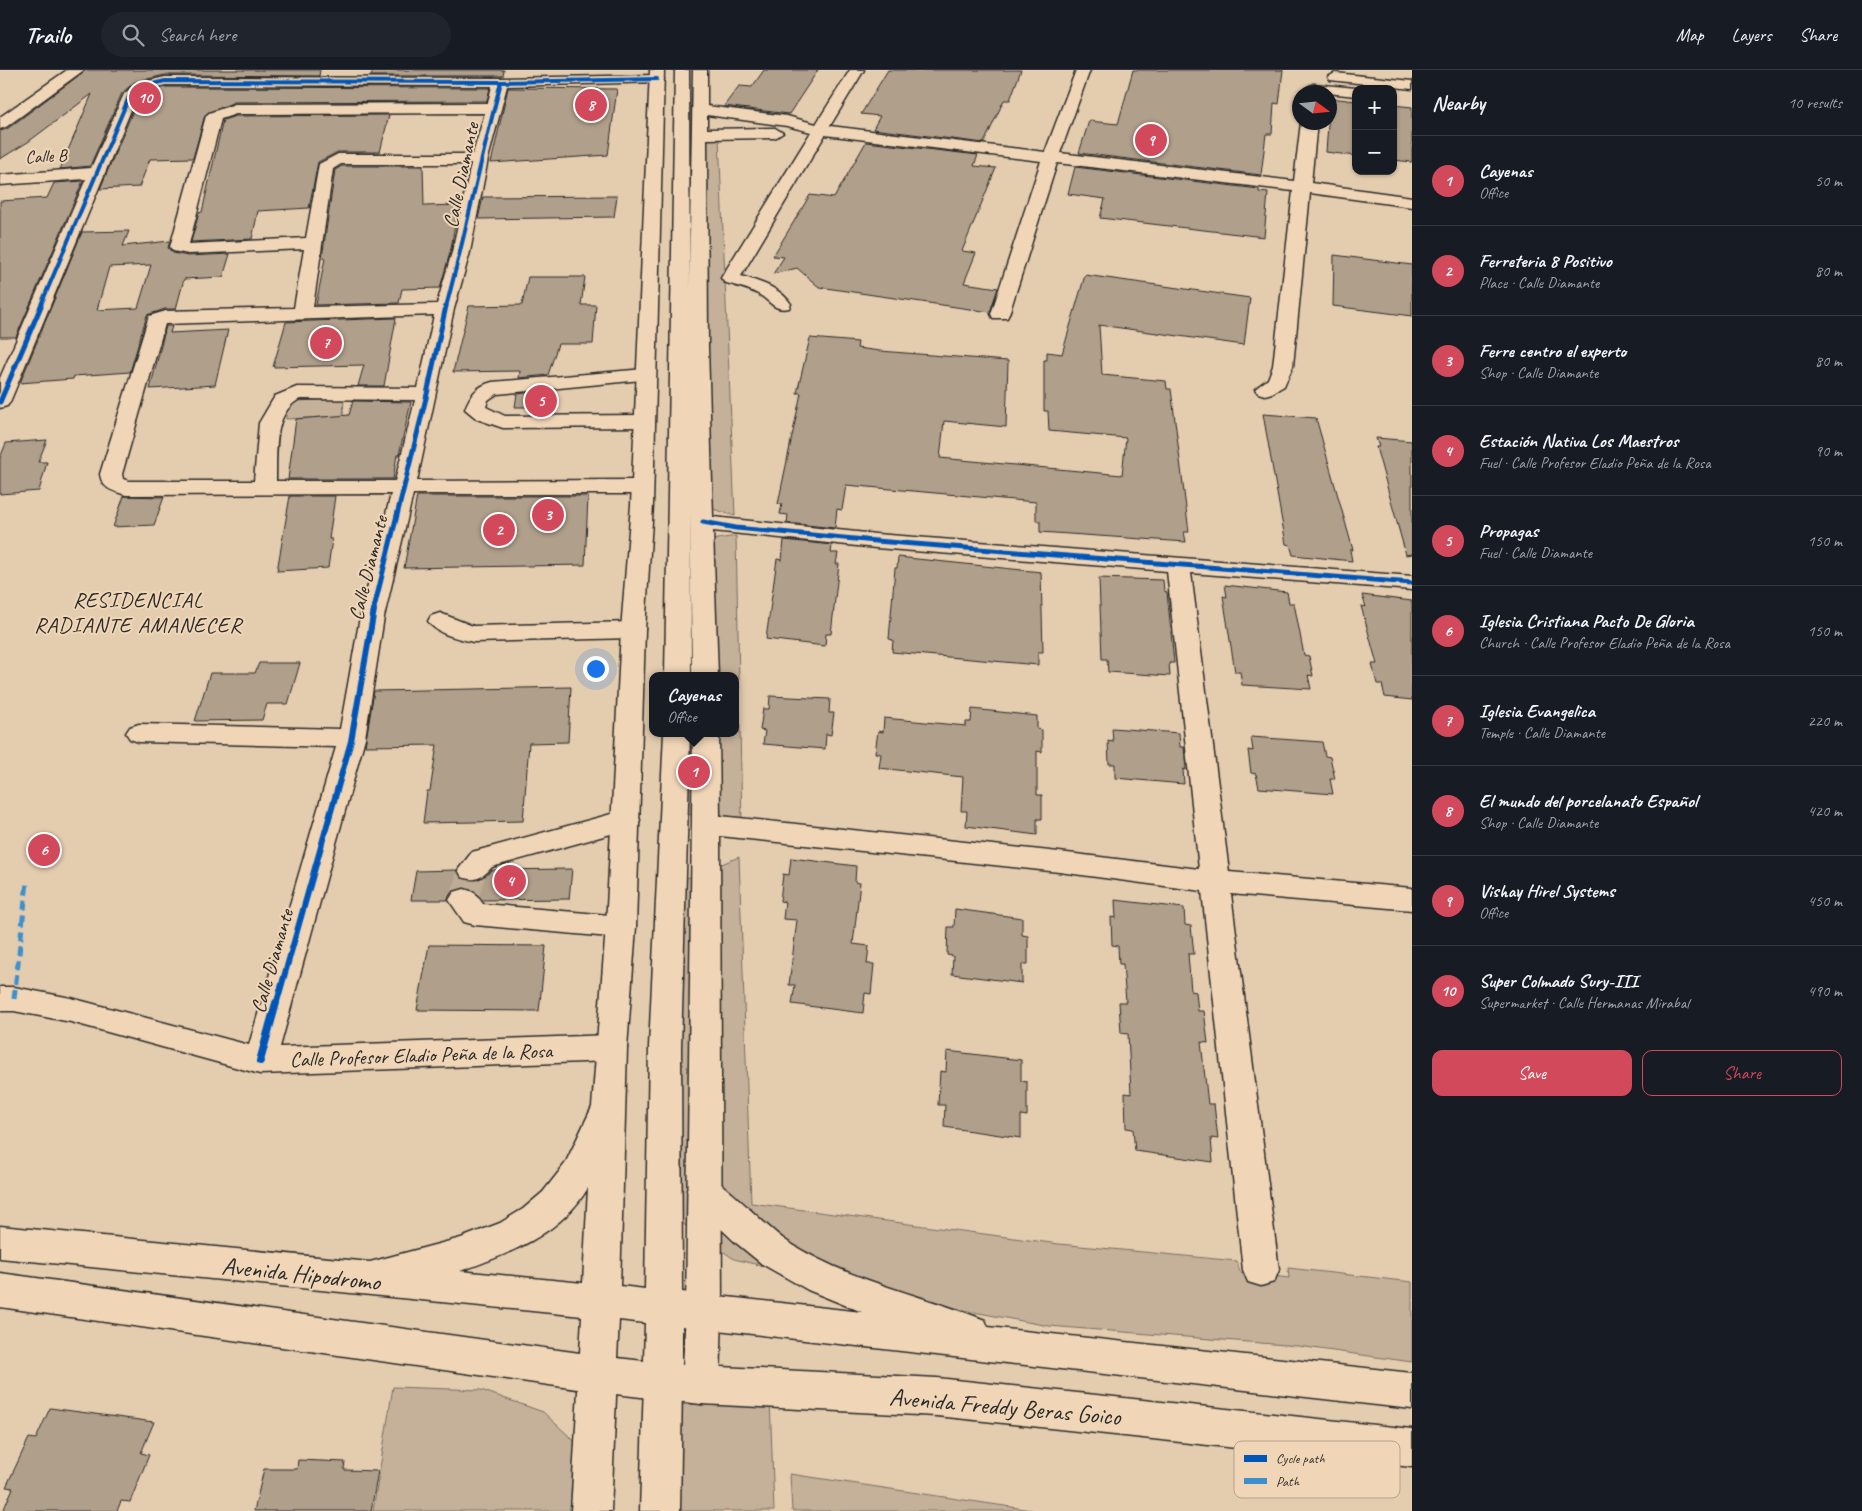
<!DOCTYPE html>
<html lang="en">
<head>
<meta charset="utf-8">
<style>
  :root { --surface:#171b24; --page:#20242c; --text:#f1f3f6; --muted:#9ea1a6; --line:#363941; --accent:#d1495b }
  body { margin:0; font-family:Caveat,sans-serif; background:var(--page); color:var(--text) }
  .controls { position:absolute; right:15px; top:15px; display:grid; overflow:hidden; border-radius:10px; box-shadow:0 1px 4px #0004 }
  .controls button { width:45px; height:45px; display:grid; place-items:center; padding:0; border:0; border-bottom:1px solid var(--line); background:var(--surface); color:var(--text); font:25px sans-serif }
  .compass { position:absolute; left:1292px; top:15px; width:45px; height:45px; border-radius:50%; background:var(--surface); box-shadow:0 1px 4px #0004; rotate:105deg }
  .you { position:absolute; left:595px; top:598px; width:18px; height:18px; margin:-12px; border:4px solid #fff; border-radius:50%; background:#1a73e8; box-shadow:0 0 0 8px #1a73e833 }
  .badge { display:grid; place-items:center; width:32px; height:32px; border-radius:50%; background:var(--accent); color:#fff; font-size:16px; font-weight:700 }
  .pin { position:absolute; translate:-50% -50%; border:2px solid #fff; box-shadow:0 1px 5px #0006 }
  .popup { position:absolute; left:649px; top:602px; width:90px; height:65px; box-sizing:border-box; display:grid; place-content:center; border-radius:10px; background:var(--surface); filter:drop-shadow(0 1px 4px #0005); font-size:16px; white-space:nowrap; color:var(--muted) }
  .popup b { font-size:19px; color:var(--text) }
  .popup::after { content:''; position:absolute; left:50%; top:100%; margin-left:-10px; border:10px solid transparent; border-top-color:var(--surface) }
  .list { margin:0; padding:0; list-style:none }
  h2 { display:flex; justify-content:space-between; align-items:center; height:65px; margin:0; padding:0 20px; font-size:21px }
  h2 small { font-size:16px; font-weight:400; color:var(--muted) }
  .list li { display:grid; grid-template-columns:32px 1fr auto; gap:15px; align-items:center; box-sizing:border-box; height:90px; padding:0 20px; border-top:1px solid var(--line) }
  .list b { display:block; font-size:19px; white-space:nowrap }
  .list p { margin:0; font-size:16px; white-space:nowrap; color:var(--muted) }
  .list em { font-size:16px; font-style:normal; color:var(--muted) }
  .actions { display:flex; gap:10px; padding:15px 20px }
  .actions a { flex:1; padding:11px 0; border:1px solid var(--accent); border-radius:10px; text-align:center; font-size:18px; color:var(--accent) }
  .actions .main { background:var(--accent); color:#fff }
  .icon { flex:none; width:28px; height:28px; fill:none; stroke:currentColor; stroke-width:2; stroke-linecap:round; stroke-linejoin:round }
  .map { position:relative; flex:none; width:1412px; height:1441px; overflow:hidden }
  header { display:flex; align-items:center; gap:30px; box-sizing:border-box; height:70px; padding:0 25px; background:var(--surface); border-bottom:1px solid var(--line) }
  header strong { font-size:24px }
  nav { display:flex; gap:28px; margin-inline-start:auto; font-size:18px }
  .search { width:350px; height:45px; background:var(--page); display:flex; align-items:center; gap:12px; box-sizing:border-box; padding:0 18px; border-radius:28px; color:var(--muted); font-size:19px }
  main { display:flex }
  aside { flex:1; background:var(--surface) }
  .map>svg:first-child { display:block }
</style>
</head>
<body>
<header>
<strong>Trailo</strong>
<div class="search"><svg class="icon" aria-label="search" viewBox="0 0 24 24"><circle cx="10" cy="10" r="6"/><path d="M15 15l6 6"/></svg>Search here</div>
<nav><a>Map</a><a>Layers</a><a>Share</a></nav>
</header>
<main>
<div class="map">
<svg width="1412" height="1441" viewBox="0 0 1412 1441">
  <rect width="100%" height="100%" fill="#e4ccaf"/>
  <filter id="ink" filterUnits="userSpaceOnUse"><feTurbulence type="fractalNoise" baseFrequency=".02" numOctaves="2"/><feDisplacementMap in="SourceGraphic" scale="10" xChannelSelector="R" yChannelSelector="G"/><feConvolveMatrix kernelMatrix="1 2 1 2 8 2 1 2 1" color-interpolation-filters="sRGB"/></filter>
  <g filter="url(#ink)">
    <g fill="#c5b199" stroke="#786e62">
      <path d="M719,67L735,446L710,438L682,296V68Z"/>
      <path d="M344,328L343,346L286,349L287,337L298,331Z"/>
      <path d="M736,466L742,753L674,742L676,663H735V606H678L681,475Z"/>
      <path d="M739,787L751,1133L1059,1174L1237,1191L1240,1202L1289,1208L1288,1198L1412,1212V1292L1298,1276L1049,1256L882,1225L734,1189L673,1147L677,812Z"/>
      <path d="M393,1317L481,1320L543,1342L585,1381L587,1441H373Z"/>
      <path d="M770,1328L774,1441H664L666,1336Z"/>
      <path d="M790,1404L1038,1441H792Z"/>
    </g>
    <g fill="#b09f8a" stroke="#2b2b2b" fill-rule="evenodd">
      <path d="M86,0H320L319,6L165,5L135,12L122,23L90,96L60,99L92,24L28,72L0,89V61L7,59Z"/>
      <path d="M373,0H504L503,6H371Z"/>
      <path d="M764,0H818L789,44L724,36L739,16L752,17Z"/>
      <path d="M888,0H1021L1010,30H1004L984,73L873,59L880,46L861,44Z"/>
      <path d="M1133,0H1283L1279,34L1274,33L1272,64H1266L1261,105L1079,83L1089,51L1118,54Z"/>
      <path d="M165,17L490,18L487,31L234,32L205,45L193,88L150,89L139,117L100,119L138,29L147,23Z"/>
      <path d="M508,18L617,19L608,85L491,93Z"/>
      <path d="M1330,28L1356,31V86L1326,82Z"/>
      <path d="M1393,35L1412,37V92L1393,90Z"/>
      <path d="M389,45L380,82H338L318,92L309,138L258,141L252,169L191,172L199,143L202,142L223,50L236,46Z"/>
      <path d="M866,72L978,85L974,96L996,98L962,181L976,183L964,213L998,218L990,242L819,217L797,198L773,204L784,187L773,186L810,125L834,128Z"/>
      <path d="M342,96H423L424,136L458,135L451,179L440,218L402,219L399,233L316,235L325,188H322L335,100Z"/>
      <path d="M1075,97L1259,119V122L1268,123L1264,167L1100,148L1105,129L1068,124Z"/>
      <path d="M83,111L16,267H0V131L47,128L54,113Z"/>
      <path d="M617,126L614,147L478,149L483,127Z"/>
      <path d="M129,161L123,176L170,171L168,178L173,183L188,186L230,184L223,207L184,209L176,239H165L147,245L130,302L74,306L73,309L20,313L82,162ZM151,195L138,238L97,240L109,197Z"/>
      <path d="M1334,185L1412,195V246L1333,236Z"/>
      <path d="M1085,205L1250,228L1244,275L1099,255L1102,305L1166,311L1167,319H1171L1189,462H1184L1186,472L1040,462V451H1036V432L846,415L842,440L837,439L835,458L787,453L788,445L780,444L782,434H778L801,323H797L810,268L858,272L857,278L880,281L1008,291L1006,357L944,351L940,388L1122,405L1126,368L1049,361L1048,341H1044V290H1047V282L1062,284Z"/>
      <path d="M528,207H585L581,235H596L593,274H558L548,305L519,308L520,301L453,302L469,236L522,235Z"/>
      <path d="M396,248L384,316H358L364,295L273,297L286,252Z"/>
      <path d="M166,256H172L170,263L228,260L215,315L150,319Z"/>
      <path d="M543,321L539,337H515L517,324Z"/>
      <path d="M353,331L411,332L399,385H397L393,409H288L296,349L349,345Z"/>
      <path d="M1263,344L1316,348L1353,480H1350L1352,491L1293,485L1290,475L1286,474Z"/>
      <path d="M1376,368L1412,371V484L1406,485L1376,377H1379Z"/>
      <path d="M47,370L38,392H47L39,421L0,424V388L6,373Z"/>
      <path d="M124,426L164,427L154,455L113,457Z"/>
      <path d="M290,426H335L329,469H332L328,498L277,501Z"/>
      <path d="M417,426H588L585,495L404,498Z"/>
      <path d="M784,470L832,475L831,483H838L836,494H839L831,564H826L825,576L766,569L777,489L782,490Z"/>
      <path d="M898,487L1041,502L1043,582H1038V595L892,582L893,570L889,569L895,498H897Z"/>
      <path d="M1099,508L1163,510L1164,521L1167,522L1174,593H1169L1170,606L1108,602L1107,589H1102Z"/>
      <path d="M1225,515L1287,522L1289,533H1294L1304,585L1309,586L1313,606L1308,605L1311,619L1242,615L1240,602H1235L1223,526L1227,527Z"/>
      <path d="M1362,525L1412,531V630L1385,627L1382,614H1377L1372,594H1377L1361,536L1366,537Z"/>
      <path d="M259,593H300L288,634H267L262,650L195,651L210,603H255Z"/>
      <path d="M571,617L568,672L529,673L523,751L423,753L427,721H430L437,675L365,676L374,621Z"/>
      <path d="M770,626L830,629L829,643H834L831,665L826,664L825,679L763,674L765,661L760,660L763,639H769Z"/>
      <path d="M972,639L1037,646V659L1042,660V682L1037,681V725H1042V749H1037V765L966,756L967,741H961L963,707L879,698L881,684L875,683L878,661L883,662L884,648L966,656V652H971Z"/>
      <path d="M1112,658L1179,663L1180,677H1184L1186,700L1183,699L1184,714L1115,708V694H1109L1108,671L1113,672Z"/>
      <path d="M1251,667L1322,672L1325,686L1330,687L1335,709H1330L1333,724L1259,718L1256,704L1251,703L1248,680L1253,681Z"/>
      <path d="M791,788L856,796L855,812L860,813L853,874L869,876L867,894H874L871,924L865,923L863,943L792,934L795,915H789L797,850L783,849L785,832L780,831L783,804L789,805Z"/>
      <path d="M572,799L569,829L482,830L475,820L463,817L452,821L447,830H411L416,801L456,800L461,809L471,811L483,808L492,800Z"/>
      <path d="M1115,830L1184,838L1185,855L1191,856L1194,884H1188L1191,921L1196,922L1198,941H1204L1208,973L1201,972L1208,1034H1214L1218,1069L1211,1068L1213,1092L1135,1081L1133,1059L1126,1058L1125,1023L1131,1024L1128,964L1121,963L1119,932H1126L1123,894H1119L1118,876L1112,875L1111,847L1116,848Z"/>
      <path d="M955,839L1022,848V865L1028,866V894H1022V913L952,904L953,886L947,885L948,857H954Z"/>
      <path d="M429,875L546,876L539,941L417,940Z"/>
      <path d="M947,981L1021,990V1011L1027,1012V1046L1021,1045V1068L944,1057L945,1035H938L940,1001L946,1002Z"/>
      <path d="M50,1338L154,1352L141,1383L149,1385L130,1432L121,1431L117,1441H3L13,1418L6,1417L29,1368L36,1369Z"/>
      <path d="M298,1390L345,1392L344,1400L378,1401L371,1441H254L264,1399H297Z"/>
    </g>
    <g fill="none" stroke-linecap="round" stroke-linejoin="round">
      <path stroke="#bfac95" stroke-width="28" stroke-dasharray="28 14" stroke-linecap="butt" d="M464,830L472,800"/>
      <defs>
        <g id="minor">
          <path d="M67,0H84L6,57L0,59V47Z"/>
          <path d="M693,0H707V36L787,46L816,54L850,0H864L830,56L1045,82L1076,0H1090L1060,83L1294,111L1301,52H1317L1311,113L1412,127V137L1310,123L1293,296L1284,316L1272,323L1265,325L1258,323L1255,319L1268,309L1273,296L1293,121L1057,93L1009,244L1007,248H993L991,244L1041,91L825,65L741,206C759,212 780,217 791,234L789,238C774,242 770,230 758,224C748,218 735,216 724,212L721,208L811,62L787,56L707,45V59L775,58L783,63L775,68L707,69L708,277L713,447L876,464L1412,506V520L1191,503L1229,802L1412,818V840L1231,824L1279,1200L1274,1212L1261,1216L1248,1212L1243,1200L1202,821L1059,802L720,766L722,1242L720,1316L714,1329L701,1334L688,1329L682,1316L680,1441H640L644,1311L650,1298L663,1293L676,1298L682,1315L686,1242L693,663H719L720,746L1059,782L1199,799L1167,501L876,478L713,461L718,606H692L688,277Z"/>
          <path d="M1335,3L1412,11V19L1330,10L1328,7Z"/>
          <path d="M657,5L664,9L662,12L507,16L488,89L470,182L454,239L417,411L642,410L650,412L653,417L650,422L642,424H413L384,547L365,668L280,977L611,965L622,969L627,978L622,987L611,991L260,1004L71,952L14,941H0V917H14L71,928L249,975L336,677L139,672L130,669L126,663L130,657L139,654L340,659L360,547L391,424L126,425C113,421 102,419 100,404L149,246L166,241L294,238L304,179L188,184L173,181L170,177L206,46L209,43L235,34L488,33L492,16L165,15L146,21L136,28L10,332L7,336L0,338V308L86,109L0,115V105L91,98L124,24L135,14L165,7L501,8ZM485,43L473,84H338L319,94L306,168L189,174L221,49L236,44ZM341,94H471L452,182L437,234L313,237L333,99ZM434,245L418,318L297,317L275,326L259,353L254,411H129L123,409L122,404L165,254ZM300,329L415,330L395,411H276C277,384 272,343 300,329Z"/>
          <path d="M1313,14L1356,18L1361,19H1356V26L1308,21L1306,18Z"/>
          <path d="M645,299L652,301L655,305L652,309L497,324L488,330L486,337L505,346L644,345L651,347L654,351L651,355L644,357L503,358L477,349L465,339C470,325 477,316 492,312Z"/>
          <path d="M440,543L473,556L633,552L642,555L645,560L642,565L633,568L473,572C458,568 437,565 428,551L431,546Z"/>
          <path d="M626,740L636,743L640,750L636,757L492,797C482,808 476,812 462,807L458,800L472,782Z"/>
          <path d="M464,819L474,822L483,834L621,846L632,849L636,857L632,865L621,868L475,855L464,852L449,830L454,822Z"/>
          <path d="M598,1286L611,1291L617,1304L611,1441H571L579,1304L585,1291Z"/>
        </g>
        <g id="major">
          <path d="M650,0H664L653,435L645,560L636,857L627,978L620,1216L645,1219L649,977L664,663H690L681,977L682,1222L862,1242L808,1220L762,1194L735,1172L692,1131L687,1120L692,1109C696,1108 702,1105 706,1106C723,1109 767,1159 788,1172C849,1211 919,1224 985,1250L988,1257L1412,1303V1339L682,1256V1295L937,1308L1412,1359V1397L937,1346L701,1334L598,1322L0,1237V1203L580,1283L582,1246L0,1188V1156L370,1192L461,1168L500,1153L523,1139L543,1122L565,1094L592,1037L606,857L621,560L631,435ZM588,1118L583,1213L460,1201C509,1184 561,1164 588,1118ZM619,1250L645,1253L644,1291L617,1288Z"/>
          <path d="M675,0H689L691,606H665Z"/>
        </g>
      </defs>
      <use href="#minor" stroke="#2b2b2b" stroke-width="3"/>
      <use href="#major" stroke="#2b2b2b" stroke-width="3"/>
      <use href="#minor" fill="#f0d6b7" fill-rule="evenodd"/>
      <use href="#major" fill="#f0d6b7" fill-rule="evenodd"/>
      <path stroke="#3b90cd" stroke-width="5" stroke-dasharray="10 5" stroke-linecap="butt" d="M14,929L27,812"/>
      <defs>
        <g id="cycleway-far3">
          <path d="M40,237L129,27L140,17L165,11L501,12L657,9"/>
          <path d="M446,237C466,162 481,87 501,12"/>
        </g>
        <g id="cycleway-far2">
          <path d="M0,332L41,236"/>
          <path d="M703,452L736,458L876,471L1412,513"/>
          <path d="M373,542L427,324L446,236"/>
        </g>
        <path id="cycleway-far1" d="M276,935L351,671L374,540"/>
        <path id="cycleway" d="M260,991L276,933"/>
      </defs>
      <use href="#cycleway-far3" stroke="#f0d6b7" stroke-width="5.5"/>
      <use href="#cycleway-far2" stroke="#f0d6b7" stroke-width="8"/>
      <use href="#cycleway-far1" stroke="#f0d6b7" stroke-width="9"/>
      <use href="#cycleway" stroke="#f0d6b7" stroke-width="11"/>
      <use href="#cycleway-far3" stroke="#0057b8" stroke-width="4"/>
      <use href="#cycleway-far2" stroke="#0057b8" stroke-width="5"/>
      <use href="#cycleway-far1" stroke="#0057b8" stroke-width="6"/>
      <use href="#cycleway" stroke="#0057b8" stroke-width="8"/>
    </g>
  </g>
  <g text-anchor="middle" stroke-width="4" stroke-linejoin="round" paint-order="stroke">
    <g font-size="18" fill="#2b2b2b" stroke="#f0d6b7">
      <text transform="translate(46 86) rotate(-3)" y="6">Calle B</text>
    </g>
    <g font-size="21" fill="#2b2b2b" stroke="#f0d6b7">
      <text transform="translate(461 105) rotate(-78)" y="7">Calle Diamante</text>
      <text transform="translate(368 498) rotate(-76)" y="7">Calle Diamante</text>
      <text transform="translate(272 891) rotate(-74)" y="7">Calle Diamante</text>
      <text transform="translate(421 985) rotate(-2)" y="7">Calle Profesor Eladio Peña de la Rosa</text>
    </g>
    <g font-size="22" letter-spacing="1" fill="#2b2b2b" stroke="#f0d6b7">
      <text x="138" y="537">RESIDENCIAL<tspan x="138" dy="25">RADIANTE AMANECER</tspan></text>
    </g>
    <g font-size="25" fill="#2b2b2b" stroke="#f0d6b7">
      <text transform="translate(301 1203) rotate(6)" y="9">Avenida Hipodromo</text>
      <text transform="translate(1005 1336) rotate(5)" y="9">Avenida Freddy Beras Goico</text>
    </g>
  </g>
  <rect x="1234" y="1371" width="166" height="57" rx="8" fill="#f0d6b7" stroke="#b5a38d" stroke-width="1"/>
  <rect x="1244" y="1385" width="23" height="7" fill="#0057b8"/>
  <rect x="1244" y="1408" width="23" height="6" fill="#3b90cd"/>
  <g font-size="14" fill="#2b2b2b">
    <text x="1276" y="1393">Cycle path</text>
    <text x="1276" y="1416">Path</text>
  </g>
</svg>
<div class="controls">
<button>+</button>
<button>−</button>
</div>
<svg class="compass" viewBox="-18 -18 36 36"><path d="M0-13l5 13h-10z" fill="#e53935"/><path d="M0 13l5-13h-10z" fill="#9ea1a6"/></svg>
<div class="you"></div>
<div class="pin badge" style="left:694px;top:702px">1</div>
<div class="popup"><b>Cayenas</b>Office</div>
<div class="pin badge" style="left:499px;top:460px">2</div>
<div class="pin badge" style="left:548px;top:445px">3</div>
<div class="pin badge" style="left:510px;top:811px">4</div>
<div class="pin badge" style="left:541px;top:331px">5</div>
<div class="pin badge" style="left:44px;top:780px">6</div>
<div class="pin badge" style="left:326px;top:273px">7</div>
<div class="pin badge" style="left:591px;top:35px">8</div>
<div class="pin badge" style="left:1151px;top:70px">9</div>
<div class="pin badge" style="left:145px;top:28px">10</div>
</div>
<aside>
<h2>Nearby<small>10 results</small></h2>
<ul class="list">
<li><span class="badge">1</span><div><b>Cayenas</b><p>Office</p></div><em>50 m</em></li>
<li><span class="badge">2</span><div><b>Ferreteria 8 Positivo</b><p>Place · Calle Diamante</p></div><em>80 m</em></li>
<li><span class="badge">3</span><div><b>Ferre centro el experto</b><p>Shop · Calle Diamante</p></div><em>80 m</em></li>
<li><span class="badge">4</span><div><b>Estación Nativa Los Maestros</b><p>Fuel · Calle Profesor Eladio Peña de la Rosa</p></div><em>90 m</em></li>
<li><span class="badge">5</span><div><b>Propagas</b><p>Fuel · Calle Diamante</p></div><em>150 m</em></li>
<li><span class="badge">6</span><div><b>Iglesia Cristiana Pacto De Gloria</b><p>Church · Calle Profesor Eladio Peña de la Rosa</p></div><em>150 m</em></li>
<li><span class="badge">7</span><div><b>Iglesia Evangelica</b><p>Temple · Calle Diamante</p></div><em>220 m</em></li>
<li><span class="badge">8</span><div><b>El mundo del porcelanato Español</b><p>Shop · Calle Diamante</p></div><em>420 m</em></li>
<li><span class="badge">9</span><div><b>Vishay Hirel Systems</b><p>Office</p></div><em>450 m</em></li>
<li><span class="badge">10</span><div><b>Super Colmado Sury-III</b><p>Supermarket · Calle Hermanas Mirabal</p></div><em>490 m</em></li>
</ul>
<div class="actions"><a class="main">Save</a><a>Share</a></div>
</aside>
</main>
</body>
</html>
